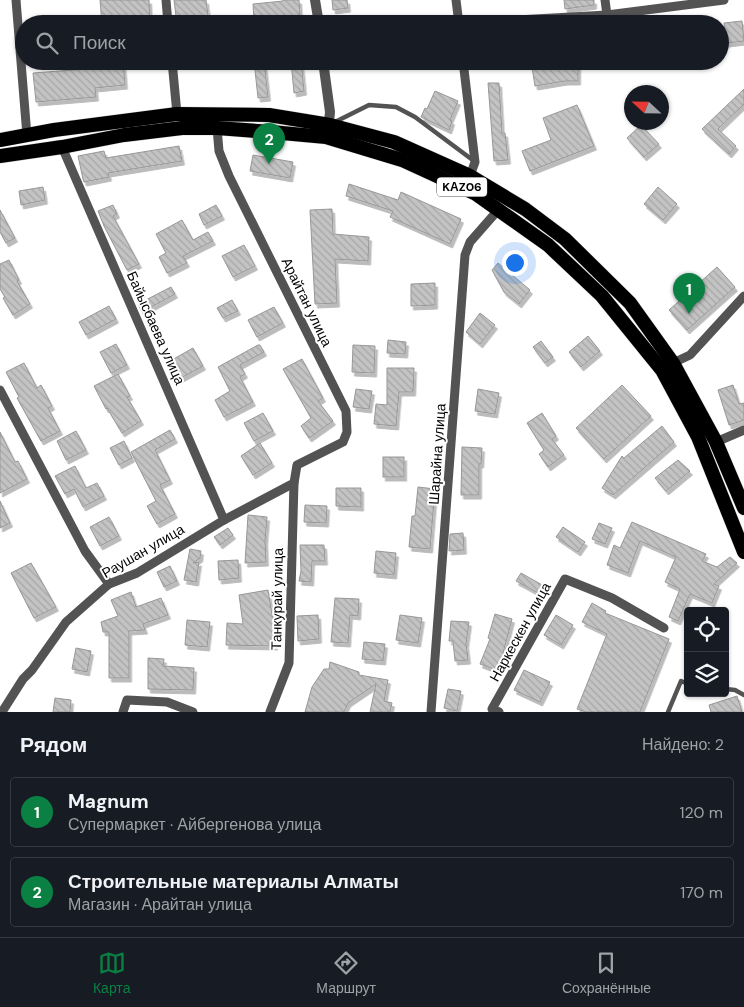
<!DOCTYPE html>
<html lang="ru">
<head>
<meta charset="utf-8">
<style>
  :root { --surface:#171b24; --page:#20242c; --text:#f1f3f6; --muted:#9ea1a6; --line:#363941; --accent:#0b8043 }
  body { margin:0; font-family:"DM Sans",sans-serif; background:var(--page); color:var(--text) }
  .controls { position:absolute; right:15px; bottom:15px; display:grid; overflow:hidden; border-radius:5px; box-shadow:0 1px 4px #0004 }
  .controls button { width:45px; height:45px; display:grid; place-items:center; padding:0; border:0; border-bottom:1px solid var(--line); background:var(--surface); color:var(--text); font:25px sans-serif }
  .compass { position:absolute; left:624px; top:85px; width:45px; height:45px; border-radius:50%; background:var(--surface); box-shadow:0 1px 4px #0004; rotate:292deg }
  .you { position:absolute; left:514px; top:262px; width:18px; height:18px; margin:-12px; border:4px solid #fff; border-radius:50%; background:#1a73e8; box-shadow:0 0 0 8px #1a73e833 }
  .badge { display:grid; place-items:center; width:32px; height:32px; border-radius:50%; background:var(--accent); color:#fff; font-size:16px; font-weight:700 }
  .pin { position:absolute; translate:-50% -41px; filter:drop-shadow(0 1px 2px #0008) }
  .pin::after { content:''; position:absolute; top:26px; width:18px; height:15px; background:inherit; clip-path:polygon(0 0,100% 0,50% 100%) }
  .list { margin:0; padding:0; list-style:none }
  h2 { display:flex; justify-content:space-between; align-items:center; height:65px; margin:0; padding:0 20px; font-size:21px }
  h2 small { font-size:16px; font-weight:400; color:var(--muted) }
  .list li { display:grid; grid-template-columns:32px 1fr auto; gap:15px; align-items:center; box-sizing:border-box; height:70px; margin:0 10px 10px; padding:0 10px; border:1px solid var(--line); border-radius:5px }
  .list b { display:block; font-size:19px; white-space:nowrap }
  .list p { margin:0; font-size:16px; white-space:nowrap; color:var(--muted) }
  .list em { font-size:16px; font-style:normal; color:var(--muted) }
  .icon { flex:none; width:28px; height:28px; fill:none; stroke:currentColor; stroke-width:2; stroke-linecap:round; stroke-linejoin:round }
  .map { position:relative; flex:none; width:744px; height:712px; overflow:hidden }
  .search { position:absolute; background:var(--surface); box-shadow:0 1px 4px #0004; left:15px; right:15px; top:15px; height:55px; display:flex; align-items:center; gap:12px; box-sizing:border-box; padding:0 18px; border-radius:28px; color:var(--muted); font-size:19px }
  .sheet { height:225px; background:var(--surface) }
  nav { display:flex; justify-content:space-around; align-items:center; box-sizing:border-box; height:70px; border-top:1px solid var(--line); background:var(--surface); font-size:14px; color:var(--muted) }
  nav a { display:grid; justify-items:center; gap:2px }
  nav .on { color:var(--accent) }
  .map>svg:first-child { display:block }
</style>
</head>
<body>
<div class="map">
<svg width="744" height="712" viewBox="0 0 744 712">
  <defs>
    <pattern id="building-back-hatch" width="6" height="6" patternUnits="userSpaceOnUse" patternTransform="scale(1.25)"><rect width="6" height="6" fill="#c3c3c3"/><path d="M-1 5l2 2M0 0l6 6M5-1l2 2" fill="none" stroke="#a6a6a6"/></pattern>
    <filter id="shadow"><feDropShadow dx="2.5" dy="4" stdDeviation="0" flood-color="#0004"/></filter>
  </defs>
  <rect width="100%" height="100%" fill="#fff"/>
  <g fill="url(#building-back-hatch)" stroke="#979797" filter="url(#shadow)">
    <path d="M100,0H149L150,24H102Z"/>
    <path d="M174,0H206L209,24H177Z"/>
    <path d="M283,0H299L300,15L254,20L253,4L283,1Z"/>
    <path d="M332,0H347L348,8L333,10Z"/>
    <path d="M564,0H594V5L565,9Z"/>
    <path d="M742,21L744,41L726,43L724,23Z"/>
    <path d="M99,61H123L125,85L95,88L96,97L36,102L33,73L99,68Z"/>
    <path d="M254,61H264L268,97L258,98Z"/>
    <path d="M291,61H301L304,91L294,93Z"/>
    <path d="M531,61H578V81H565L535,86Z"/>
    <path d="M488,83H499L502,133H505L508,160L494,161Z"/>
    <path d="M744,89V104L718,129L736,146L729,154L702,129Z"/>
    <path d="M435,91L458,101L450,120L452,121L449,130L421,117L425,108L427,109Z"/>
    <path d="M577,105L594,146L530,171L522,151L551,140L543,118Z"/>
    <path d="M641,125L659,144L644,157L627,138Z"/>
    <path d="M179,146L182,161L108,173L109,177L84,182L83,179L78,156L104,151L106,158Z"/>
    <path d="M253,155L293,162L290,178L250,171Z"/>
    <path d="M349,184L398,200L401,192L461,219L450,244L390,217L393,211L346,196Z"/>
    <path d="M43,187L45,200L21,205L19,191Z"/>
    <path d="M658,187L677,204L663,220L644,204Z"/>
    <path d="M113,205L117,214L113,216L139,264L127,270L104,226L98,211Z"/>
    <path d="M216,205L222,216L204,225L199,214Z"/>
    <path d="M332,209L333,234L369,237L368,261L335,259L337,303L315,304L310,210Z"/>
    <path d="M0,210L15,238L6,243L0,232Z"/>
    <path d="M182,220L193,240L208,232L213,241L183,256L187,263L167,273L159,257L166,253L156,234Z"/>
    <path d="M244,245L255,266L233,277L222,256Z"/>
    <path d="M9,260L19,280L17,281L30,304L13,315L3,298L5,297L0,289V264Z"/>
    <path d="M498,263L530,290L519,304L504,292L492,270Z"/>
    <path d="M717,267L735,287L687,330L669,310Z"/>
    <path d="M435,283V305L411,306V284Z"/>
    <path d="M171,287L175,294L142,312L138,304Z"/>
    <path d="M232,300L238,311L223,318L217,308Z"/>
    <path d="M109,306L116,319L86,335L79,322Z"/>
    <path d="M274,307L283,323L257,337L248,320Z"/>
    <path d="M480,313L495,325L480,344L466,332Z"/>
    <path d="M588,336L600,351L581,367L569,352Z"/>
    <path d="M388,340L406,342L405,354L387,353Z"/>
    <path d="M541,341L553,357L545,363L533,347Z"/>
    <path d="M116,344L127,365L111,373L100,352Z"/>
    <path d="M258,345H260L264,352L240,365L245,374L240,377L253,402L224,417L215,400L230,391L218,367Z"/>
    <path d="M353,345L375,346L374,373L352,372Z"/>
    <path d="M193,348L203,366L179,379L170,361Z"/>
    <path d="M302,359L323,398L318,401L333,421L309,438L301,426L311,418L283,369Z"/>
    <path d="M24,363L37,388L41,385L52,406L48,408L60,431L41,441L17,398L19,397L6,372Z"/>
    <path d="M387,368H414L413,392H399L396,426L374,424L376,404L387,405Z"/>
    <path d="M118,374L130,396L127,397L141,421L122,433L107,408L106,409L94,386Z"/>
    <path d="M622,385L651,416L604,459L576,428Z"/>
    <path d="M733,385L739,404L744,403V420L729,425L718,390Z"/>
    <path d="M356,389L372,391L369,409L353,407Z"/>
    <path d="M478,389L499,393L495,414L475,411Z"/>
    <path d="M263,413L273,431L254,441L244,423Z"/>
    <path d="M542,413L556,436L552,439L564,455L548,467L539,454L544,450L527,423Z"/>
    <path d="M662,426L674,442L613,495L602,488L622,456L624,458Z"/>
    <path d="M170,430L175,439L155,450L170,480L160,485L175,514L157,524L147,506L156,501L131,452Z"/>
    <path d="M76,431L86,450L66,460L57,441Z"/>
    <path d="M0,432L15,462L18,461L27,479L0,493Z"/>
    <path d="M124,441L132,458L119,465L110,448Z"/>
    <path d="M260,443L272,463L253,475L241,456Z"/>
    <path d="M462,447L482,448L481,464H479V495H461Z"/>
    <rect x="383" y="457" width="21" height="20"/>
    <path d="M678,460L690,471L666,491L655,478Z"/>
    <path d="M75,466L86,488L97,483L104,496L83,507L74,489L65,494L55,476Z"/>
    <path d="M418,487L435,489L430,549L409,547L412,516H415Z"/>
    <path d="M336,488H361V507L336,506Z"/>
    <path d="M0,501L10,523L0,528Z"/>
    <path d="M305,505L327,506L326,523L304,522Z"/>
    <path d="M248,515L267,517L265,541L266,562L245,563Z"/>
    <path d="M109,517L119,536L100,546L90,527Z"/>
    <path d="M632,522L706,554L702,561L717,567L730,557L737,563L714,584L719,586L712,603L690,594L678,621L669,617L680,589L665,582L676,557L640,541L628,573L607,565L614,545L620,548Z"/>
    <path d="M599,523L612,528L605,544L592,539Z"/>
    <path d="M563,527L585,542L578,552L556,537Z"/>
    <path d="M228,528L233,535L220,545L214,537Z"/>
    <path d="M463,533L464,550L449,551L450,534Z"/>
    <path d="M300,545H324L325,561H312L311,582L299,581L301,571Z"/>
    <path d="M190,549L201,551L200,558L193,563L199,562L196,582L184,580Z"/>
    <path d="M376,551L396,553L394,575L374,573Z"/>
    <path d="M238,560L239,578L219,580L218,561Z"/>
    <path d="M31,563L56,607L34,618L11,573Z"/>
    <path d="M170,566L177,581L164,587L157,572Z"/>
    <path d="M521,573L544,586L540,594L516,581Z"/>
    <path d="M268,590L273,621H276L275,646L226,645L227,623L243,624L239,595Z"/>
    <path d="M131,592L136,607L161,598L168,615L143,624L145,630L129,631V678H109V632H103L101,622L118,616L111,600Z"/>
    <path d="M335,598L359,599L358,616L350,615L348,643L331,642Z"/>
    <path d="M592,603L606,611L605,613L669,639L640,712H586L577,709L607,634L582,622Z"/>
    <path d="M495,614L512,619L503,653L505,654L499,671L480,664L490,639L488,638Z"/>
    <path d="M318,615L319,639L298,641L297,616Z"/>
    <path d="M400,615L422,618L418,643L396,640Z"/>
    <path d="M556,615L573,625L561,645L544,635Z"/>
    <path d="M187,620L210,622L207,647L185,645Z"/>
    <path d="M451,621L469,622L466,644L468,660L455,661L453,641H449Z"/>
    <path d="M364,642L385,644L383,661L362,659Z"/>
    <path d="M76,648L91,651L87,672L72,669Z"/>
    <path d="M148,658L164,659L163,666L194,668L193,690L148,689Z"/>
    <path d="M330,662L359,672V675L388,680L384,701L392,703L390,712H370L376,684L348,703L344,712H305L312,687L324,669H329Z"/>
    <path d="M524,670L550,682L540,702L514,690Z"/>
    <path d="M448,689L461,691L457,711L444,708Z"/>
    <path d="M737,696L742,712H711L709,705Z"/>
    <path d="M55,698L71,700L70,712H53Z"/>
  </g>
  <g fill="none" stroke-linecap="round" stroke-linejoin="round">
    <defs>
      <g id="trunk">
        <path d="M0,140L54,130L177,114L269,115L330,125L394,142L470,176L525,209L565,239L630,303L673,363L716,442L744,508"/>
        <path d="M0,156L62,147L124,135L182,128H217L271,132L326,137L402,160L476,194L548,245L602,296L662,370L698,437L744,552"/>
      </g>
    </defs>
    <use href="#trunk" stroke="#dbdbdb" stroke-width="15"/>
    <g stroke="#535353" stroke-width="4.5">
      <path d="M335,122L369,105L396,107L415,117L474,161"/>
      <path d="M725,689L735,690L744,695"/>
      <path d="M668,712L681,681L688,684"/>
    </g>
    <g stroke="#535353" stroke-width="9">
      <path d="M16,0L27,136"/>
      <path d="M166,0L168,24"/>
      <path d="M456,0L459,24"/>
      <path d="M605,0L607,15"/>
      <path d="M442,24L607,15L724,0"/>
      <path d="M172,61L177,114"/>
      <path d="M463,61L475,162L470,176"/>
      <path d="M62,147L224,520"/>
      <path d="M673,363L690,355L744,296"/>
      <path d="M0,390L85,551L109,584"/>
      <path d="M716,442L744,430"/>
      <path d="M2,712L23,679L32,670L66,622L109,584L137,573L224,520L294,483L297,465L343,442L347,432L346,411L229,176L219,151L217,128"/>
      <path d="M123,712L127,700L167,702L193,712"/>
      <path d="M270,712L289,663L294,483"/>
      <path d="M431,712L465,255L470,242L499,209"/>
      <path d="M499,712L492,709L565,579L612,598L664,628"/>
    </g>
    <g stroke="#535353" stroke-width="10">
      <path d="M315,0L319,24"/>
      <path d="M323,61L330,112L328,132"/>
    </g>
    <use href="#trunk" stroke="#000" stroke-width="14"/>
  </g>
  <g text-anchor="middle" stroke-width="4" stroke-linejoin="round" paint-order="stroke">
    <rect fill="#fff" stroke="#4c4c4c" stroke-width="1" x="437" y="177.5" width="50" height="19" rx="4"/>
    <g font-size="12" font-weight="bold" fill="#000">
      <text x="462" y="191">KАZ06</text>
    </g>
    <g font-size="14" fill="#000" stroke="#fff">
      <text transform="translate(307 302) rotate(64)" y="5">Арайтан улица</text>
      <text transform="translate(156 328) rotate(66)" y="5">Байысбаева улица</text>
      <text transform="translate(437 454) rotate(-86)" y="5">Шарайна улица</text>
      <text transform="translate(143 551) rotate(-30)" y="5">Раушан улица</text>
      <text transform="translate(277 599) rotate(-89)" y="5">Танкурай улица</text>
      <text transform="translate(520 632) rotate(-61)" y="5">Наркескен улица</text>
    </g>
  </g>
</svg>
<div class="controls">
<button><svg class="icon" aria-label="locate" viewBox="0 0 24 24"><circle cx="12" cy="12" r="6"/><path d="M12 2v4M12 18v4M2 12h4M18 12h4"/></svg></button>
<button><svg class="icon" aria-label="layers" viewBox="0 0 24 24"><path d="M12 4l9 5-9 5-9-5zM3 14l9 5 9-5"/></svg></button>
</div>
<svg class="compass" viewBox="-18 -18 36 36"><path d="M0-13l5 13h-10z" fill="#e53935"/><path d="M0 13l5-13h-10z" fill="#9ea1a6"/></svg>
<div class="you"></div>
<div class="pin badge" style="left:689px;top:314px">1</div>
<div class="pin badge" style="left:269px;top:164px">2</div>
<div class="search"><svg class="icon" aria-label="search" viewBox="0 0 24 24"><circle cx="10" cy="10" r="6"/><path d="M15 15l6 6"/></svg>Поиск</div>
</div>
<section class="sheet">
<h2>Рядом<small>Найдено: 2</small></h2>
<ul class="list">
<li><span class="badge">1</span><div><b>Magnum</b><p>Супермаркет · Айбергенова улица</p></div><em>120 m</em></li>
<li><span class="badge">2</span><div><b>Строительные материалы Алматы</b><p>Магазин · Арайтан улица</p></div><em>170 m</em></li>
</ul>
</section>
<nav>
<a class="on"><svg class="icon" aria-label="map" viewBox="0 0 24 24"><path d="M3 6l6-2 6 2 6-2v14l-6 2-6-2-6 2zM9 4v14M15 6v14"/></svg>Карта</a>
<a><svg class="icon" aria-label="directions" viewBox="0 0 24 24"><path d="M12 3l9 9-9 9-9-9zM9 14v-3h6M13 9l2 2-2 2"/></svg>Маршрут</a>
<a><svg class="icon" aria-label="saved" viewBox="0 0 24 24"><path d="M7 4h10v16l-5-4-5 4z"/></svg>Сохранённые</a>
</nav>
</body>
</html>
